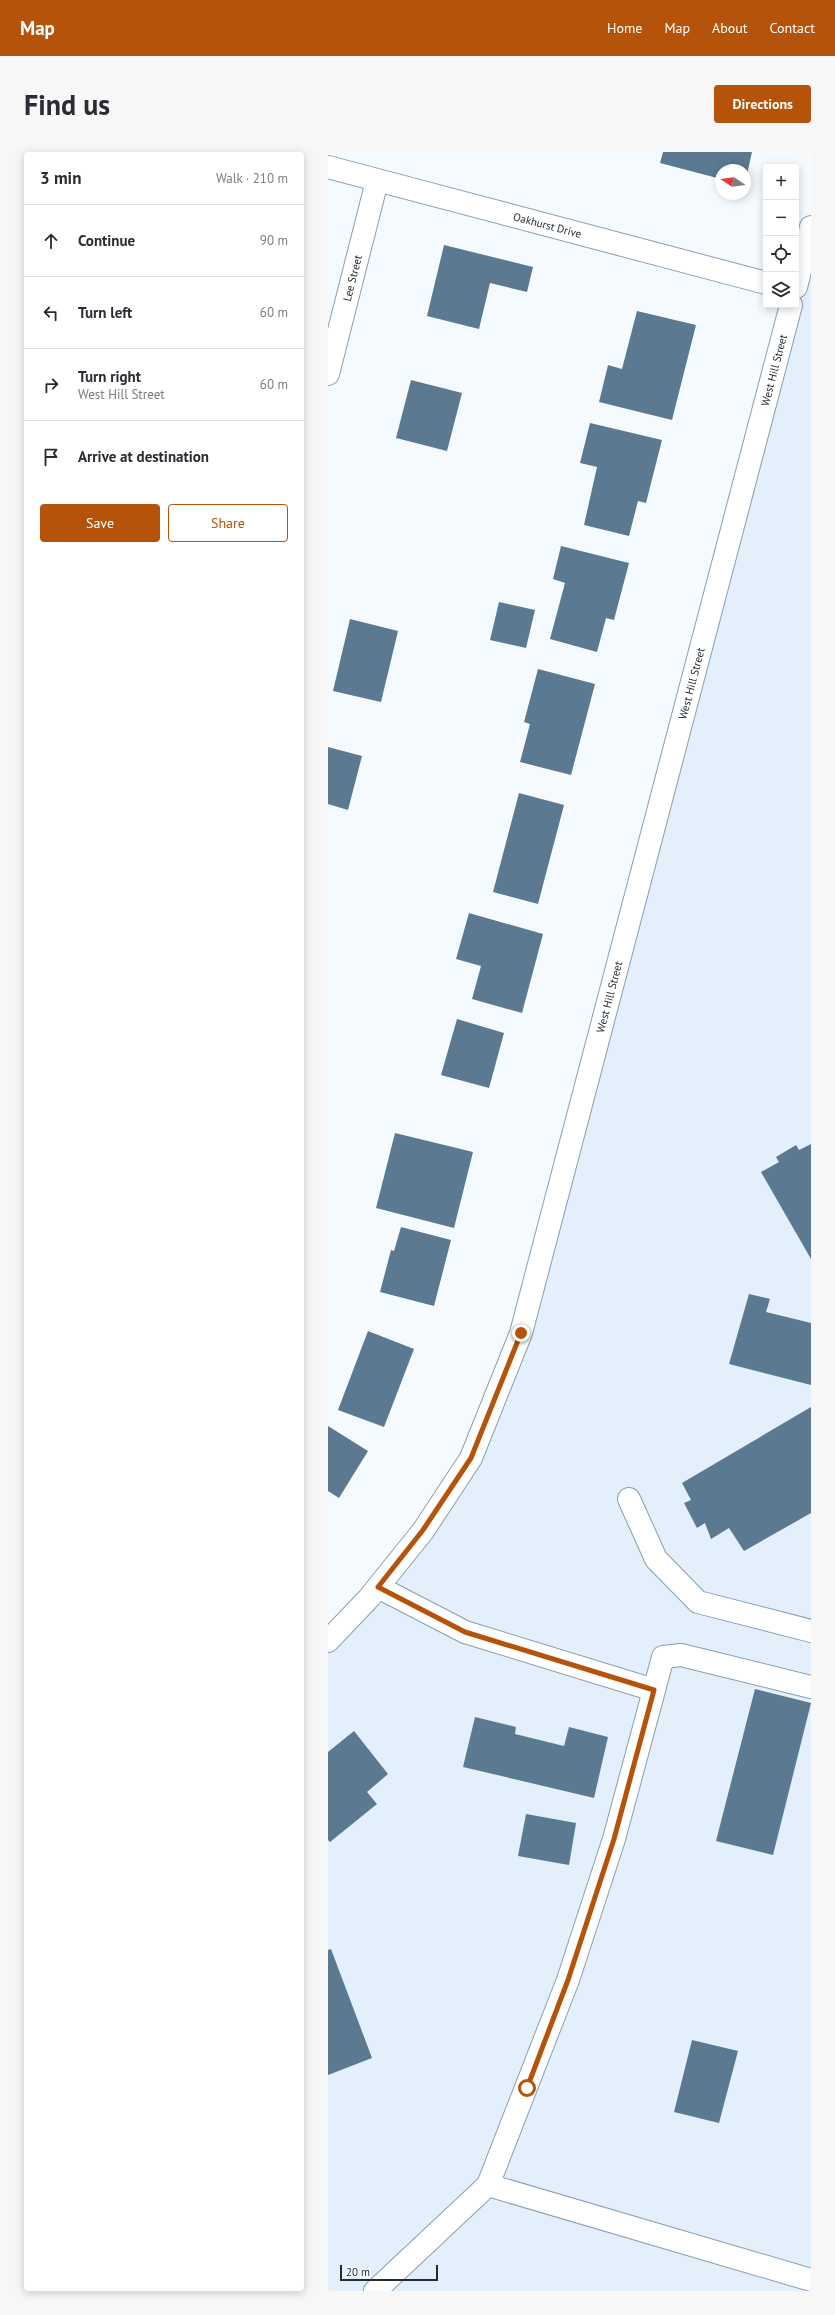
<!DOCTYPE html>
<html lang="en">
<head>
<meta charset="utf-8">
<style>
  :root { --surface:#fff; --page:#f7f7f7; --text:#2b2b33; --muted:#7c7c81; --line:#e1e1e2; --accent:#b45309 }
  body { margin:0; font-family:"PT Sans",sans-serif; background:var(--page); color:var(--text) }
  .controls { position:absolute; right:12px; top:12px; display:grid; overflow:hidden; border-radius:4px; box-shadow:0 2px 10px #0003 }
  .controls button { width:36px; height:36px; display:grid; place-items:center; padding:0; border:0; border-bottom:1px solid var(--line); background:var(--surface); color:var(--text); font:20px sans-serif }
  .compass { position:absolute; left:387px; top:12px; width:36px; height:36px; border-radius:50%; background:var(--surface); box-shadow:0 2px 10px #0003; rotate:283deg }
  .scale { position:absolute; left:12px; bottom:10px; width:98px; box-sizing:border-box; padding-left:4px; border:2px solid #232c34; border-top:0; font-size:11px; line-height:14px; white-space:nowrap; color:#232c34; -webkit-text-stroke:3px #f5fafe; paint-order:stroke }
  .stop { position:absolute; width:12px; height:12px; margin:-9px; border:3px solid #b45309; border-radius:50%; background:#fff }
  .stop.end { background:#b45309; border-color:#fff; box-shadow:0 1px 4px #0008 }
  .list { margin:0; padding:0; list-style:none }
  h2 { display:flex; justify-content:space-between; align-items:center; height:52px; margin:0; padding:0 16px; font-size:17px }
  h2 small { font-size:13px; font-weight:400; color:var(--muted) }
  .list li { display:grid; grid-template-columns:26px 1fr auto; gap:12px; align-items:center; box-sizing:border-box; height:72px; padding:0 16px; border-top:1px solid var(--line) }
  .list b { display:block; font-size:15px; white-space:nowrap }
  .list p { margin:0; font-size:13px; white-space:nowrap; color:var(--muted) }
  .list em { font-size:13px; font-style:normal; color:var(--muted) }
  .actions { display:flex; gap:8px; padding:12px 16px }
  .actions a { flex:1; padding:9px 0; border:1px solid var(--accent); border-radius:4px; text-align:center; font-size:14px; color:var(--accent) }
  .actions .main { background:var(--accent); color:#fff }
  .icon { flex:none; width:22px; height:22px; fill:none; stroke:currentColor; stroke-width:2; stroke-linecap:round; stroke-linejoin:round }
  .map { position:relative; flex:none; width:483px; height:2139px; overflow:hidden; border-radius:4px }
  header { display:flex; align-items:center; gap:24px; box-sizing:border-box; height:56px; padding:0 20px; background:var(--accent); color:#fff }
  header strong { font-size:19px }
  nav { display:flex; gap:22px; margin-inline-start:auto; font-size:14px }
  .intro { display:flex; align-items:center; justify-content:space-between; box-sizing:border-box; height:96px; padding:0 24px }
  h1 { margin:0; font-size:28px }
  .button { padding:10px 18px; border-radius:4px; background:var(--accent); color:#fff; font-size:14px; font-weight:700 }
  main { display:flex; gap:24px; padding:0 24px }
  aside { flex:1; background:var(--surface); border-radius:4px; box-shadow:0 2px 10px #0003 }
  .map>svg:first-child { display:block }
</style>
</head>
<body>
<header>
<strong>Map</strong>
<nav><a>Home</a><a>Map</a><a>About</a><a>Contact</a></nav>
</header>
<div class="intro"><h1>Find us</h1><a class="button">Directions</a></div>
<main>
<aside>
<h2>3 min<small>Walk · 210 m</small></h2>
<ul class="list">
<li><svg class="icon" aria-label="ahead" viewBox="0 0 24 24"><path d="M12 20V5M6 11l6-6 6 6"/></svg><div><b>Continue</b></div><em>90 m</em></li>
<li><svg class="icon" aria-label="left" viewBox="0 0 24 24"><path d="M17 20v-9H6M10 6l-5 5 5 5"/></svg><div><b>Turn left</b></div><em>60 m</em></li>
<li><svg class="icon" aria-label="right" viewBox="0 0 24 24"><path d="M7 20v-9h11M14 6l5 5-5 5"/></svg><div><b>Turn right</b><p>West Hill Street</p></div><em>60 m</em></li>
<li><svg class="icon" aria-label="arrive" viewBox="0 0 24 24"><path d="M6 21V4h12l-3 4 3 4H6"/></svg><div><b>Arrive at destination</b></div></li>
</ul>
<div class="actions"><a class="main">Save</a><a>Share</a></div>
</aside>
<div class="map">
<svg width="483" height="2139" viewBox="0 0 483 2139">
  <rect width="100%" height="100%" fill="#f5fafe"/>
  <path fill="#e3effa" d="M483,75V2139H0V1489L50,1435L157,1275Z"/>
  <g fill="#5b7991">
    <path d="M335,0H424L418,27L417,18H393V27L332,11Z"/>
    <path d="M116,93L205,115L199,140L162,131L151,177L99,164Z"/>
    <path d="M309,159L368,173L344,268L271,250L280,213L294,217Z"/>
    <path d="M83,228L134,241L119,299L68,286Z"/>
    <path d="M262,271L334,288L318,351L310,349L301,384L256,373L269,315L252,311Z"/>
    <path d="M233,394L301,411L286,468L278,466L269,500L222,487L237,431L225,427Z"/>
    <path d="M171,450L207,458L198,496L162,488Z"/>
    <path d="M22,467L70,479L53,550L5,539Z"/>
    <path d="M210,517L267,532L243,623L192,610L202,572L196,570Z"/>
    <path d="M0,595L34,604L20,658L0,652Z"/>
    <path d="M191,641L236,653L210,752L165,740Z"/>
    <path d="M141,761L215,782L194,861L144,847L153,814L128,807Z"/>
    <path d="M129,867L176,881L161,936L113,923Z"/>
    <path d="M67,981L145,1000L126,1076L48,1056Z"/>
    <path d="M483,992V1107L433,1020L451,1010L448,1005L468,993L471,998Z"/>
    <path d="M73,1075L123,1088L106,1154L52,1140L63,1098L66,1099Z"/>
    <path d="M421,1142L442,1147L438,1160L483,1171V1233L401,1212Z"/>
    <path d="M40,1179L86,1197L56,1275L10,1258Z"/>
    <path d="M483,1255V1361L416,1399L401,1376L383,1387L377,1371L369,1376L356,1351L363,1348L354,1331Z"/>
    <path d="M0,1274L40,1299L11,1346L0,1339Z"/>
    <path d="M427,1537L483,1551L445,1703L388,1689Z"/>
    <path d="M147,1565L188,1575L187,1582L236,1594L241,1575L280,1585L266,1646L135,1615Z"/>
    <path d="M26,1579L60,1622L39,1640L49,1652L2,1690L0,1688V1600Z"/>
    <path d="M198,1662L248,1671L241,1713L190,1704Z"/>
    <path d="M3,1797L44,1906L0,1923V1798Z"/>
    <path d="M364,1888L410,1899L391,1971L346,1960Z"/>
  </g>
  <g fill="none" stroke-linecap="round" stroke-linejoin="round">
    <defs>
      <g id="minor">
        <path id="s1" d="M0,15L438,131"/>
        <path d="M468,135L483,75"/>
        <path id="s2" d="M0,222L49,29"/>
        <path d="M301,1347L328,1407L370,1450L483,1479"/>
        <path d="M50,1435L137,1480L326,1538"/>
        <path id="s3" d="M0,1489L41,1446L95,1379L143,1306L193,1181L463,153"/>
        <path d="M160,2033L483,2128"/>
        <path d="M47,2139L160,2033L240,1828L286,1687L335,1505L353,1503L483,1535"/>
      </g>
    </defs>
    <use href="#minor" stroke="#889fb2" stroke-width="24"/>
    <use href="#minor" stroke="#fff" stroke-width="22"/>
  </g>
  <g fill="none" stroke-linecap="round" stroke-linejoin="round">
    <path stroke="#b45309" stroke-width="5" d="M193,1181L143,1306L95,1378L50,1435L137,1480L326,1538L286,1687L240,1828L199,1936"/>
  </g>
  <g text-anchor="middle" stroke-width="3" stroke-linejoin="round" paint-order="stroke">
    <g font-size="11" fill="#232c34" stroke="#f5fafe">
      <text dy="4" stroke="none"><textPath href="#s1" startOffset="227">Oakhurst Drive</textPath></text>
      <text dy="4" stroke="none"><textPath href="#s2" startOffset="99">Lee Street</textPath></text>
      <text dy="4" stroke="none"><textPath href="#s3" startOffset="1363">West Hill Street</textPath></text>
      <text dy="4" stroke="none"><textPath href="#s3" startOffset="1039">West Hill Street</textPath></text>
      <text dy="4" stroke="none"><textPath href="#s3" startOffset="715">West Hill Street</textPath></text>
    </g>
  </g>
</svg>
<div class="controls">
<button>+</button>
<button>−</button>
<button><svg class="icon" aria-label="locate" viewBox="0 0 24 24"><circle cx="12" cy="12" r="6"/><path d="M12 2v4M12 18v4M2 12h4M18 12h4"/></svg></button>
<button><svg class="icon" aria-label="layers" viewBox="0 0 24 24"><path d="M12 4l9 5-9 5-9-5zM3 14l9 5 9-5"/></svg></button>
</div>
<svg class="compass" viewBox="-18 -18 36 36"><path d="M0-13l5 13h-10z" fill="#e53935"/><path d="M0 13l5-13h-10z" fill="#7c7c81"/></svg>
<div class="scale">20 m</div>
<div class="stop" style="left:199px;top:1936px"></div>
<div class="stop end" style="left:193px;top:1181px"></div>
</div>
</main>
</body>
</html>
